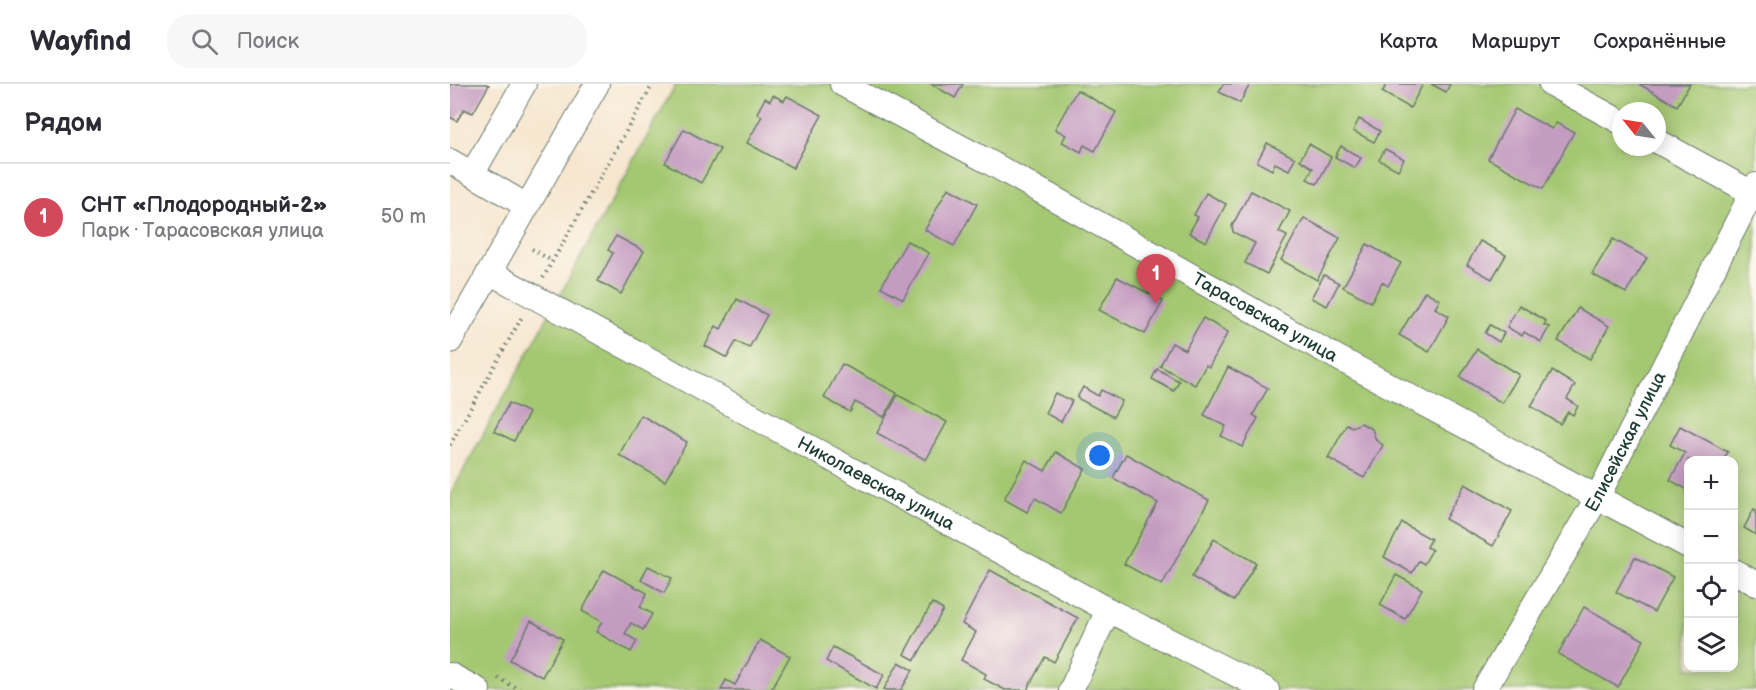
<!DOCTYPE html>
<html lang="ru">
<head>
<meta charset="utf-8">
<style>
	:root { --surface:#fff; --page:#f7f7f7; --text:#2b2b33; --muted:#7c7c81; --line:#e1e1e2; --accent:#d1495b }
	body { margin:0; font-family:"Balsamiq Sans",sans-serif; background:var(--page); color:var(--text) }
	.controls { position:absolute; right:18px; bottom:18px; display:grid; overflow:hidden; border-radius:12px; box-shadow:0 3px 15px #0003 }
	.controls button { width:54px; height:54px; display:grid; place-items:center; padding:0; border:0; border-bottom:2px solid var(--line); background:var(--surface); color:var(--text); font:30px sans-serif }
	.compass { position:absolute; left:1162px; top:18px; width:54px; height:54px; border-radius:50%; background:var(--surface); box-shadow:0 3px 15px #0003; rotate:300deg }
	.you { position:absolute; left:650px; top:372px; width:21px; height:21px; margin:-15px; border:4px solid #fff; border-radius:50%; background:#1a73e8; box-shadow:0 0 0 9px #1a73e833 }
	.badge { display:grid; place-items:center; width:39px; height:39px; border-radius:50%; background:var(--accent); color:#fff; font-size:20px; font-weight:700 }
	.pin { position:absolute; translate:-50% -50px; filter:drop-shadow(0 2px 3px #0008) }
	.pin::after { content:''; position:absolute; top:32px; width:21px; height:18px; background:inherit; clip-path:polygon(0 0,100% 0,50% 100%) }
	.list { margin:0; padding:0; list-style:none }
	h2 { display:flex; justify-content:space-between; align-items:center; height:78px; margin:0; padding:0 24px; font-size:26px }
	h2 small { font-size:20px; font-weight:400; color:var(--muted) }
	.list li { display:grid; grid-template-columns:39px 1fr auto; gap:18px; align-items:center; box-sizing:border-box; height:108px; padding:0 24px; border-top:2px solid var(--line) }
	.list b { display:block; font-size:22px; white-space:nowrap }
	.list p { margin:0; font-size:20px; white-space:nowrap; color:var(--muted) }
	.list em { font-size:20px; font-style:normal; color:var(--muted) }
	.icon { flex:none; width:33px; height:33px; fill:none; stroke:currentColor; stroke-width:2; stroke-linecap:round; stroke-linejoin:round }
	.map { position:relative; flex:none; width:1306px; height:606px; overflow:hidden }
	header { display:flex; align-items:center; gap:36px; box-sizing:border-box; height:84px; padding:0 30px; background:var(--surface); border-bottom:2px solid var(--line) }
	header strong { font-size:28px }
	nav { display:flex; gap:33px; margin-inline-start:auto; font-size:21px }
	.search { width:420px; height:54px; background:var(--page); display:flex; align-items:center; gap:15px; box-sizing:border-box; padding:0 21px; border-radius:24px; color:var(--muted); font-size:22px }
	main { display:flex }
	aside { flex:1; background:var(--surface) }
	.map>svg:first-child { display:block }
	.green { fill:#a4c871; stroke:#628252; stroke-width:1.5; fill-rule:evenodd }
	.building { fill:#c49bc1 }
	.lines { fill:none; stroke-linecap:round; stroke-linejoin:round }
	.minor-casing { stroke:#6a786a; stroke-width:26 }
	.path { stroke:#6a786a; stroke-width:4; stroke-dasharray:1.5 4.5; stroke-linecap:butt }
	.minor { stroke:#fff; stroke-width:24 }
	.labels { text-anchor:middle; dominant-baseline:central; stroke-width:6; stroke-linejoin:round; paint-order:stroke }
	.street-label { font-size:18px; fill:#1f3d34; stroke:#fbf7ec }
</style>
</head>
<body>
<header>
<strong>Wayfind</strong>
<div class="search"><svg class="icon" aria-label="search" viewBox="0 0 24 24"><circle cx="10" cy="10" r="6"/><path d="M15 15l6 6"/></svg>Поиск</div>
<nav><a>Карта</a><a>Маршрут</a><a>Сохранённые</a></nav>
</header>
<main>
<aside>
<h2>Рядом<small></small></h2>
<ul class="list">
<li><span class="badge">1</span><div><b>СНТ «Плодородный-2»</b><p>Парк · Тарасовская улица</p></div><em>50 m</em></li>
</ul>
</aside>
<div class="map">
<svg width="1306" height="606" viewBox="0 0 1306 606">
	<rect width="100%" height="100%" fill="#fbf7ec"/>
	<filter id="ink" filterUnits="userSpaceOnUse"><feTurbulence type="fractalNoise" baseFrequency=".0167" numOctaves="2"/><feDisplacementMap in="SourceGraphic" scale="12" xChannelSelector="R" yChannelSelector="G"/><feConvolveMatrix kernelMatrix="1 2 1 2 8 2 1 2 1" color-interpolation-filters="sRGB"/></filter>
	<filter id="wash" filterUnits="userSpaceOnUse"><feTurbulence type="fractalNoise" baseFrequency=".008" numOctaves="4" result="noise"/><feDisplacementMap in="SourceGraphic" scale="24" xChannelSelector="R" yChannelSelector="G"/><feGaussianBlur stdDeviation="1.35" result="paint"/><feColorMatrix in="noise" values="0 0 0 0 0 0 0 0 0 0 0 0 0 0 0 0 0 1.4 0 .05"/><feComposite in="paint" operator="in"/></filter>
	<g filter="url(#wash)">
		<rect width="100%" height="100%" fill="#f6e6cf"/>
		<path class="green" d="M226,0h1080v606h-1306v-195zM1171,27h36v36h-36zM1238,376h46v208h-46z"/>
		<g id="blocks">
			<g class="building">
				<path d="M0,0h36l3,1 -16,28 -9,-4 -7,12 -7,-4z"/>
				<path d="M481,0h32l-8,14z"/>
				<path d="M773,0h27l-10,19 -21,-11z"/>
				<path d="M937,0h36l-13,24 -28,-16z"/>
				<path d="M981,0h19l-4,8z"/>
				<path d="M1189,0h51l-13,22z"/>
				<path d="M627,6l39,22 -21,39 -11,-6 -3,7 -19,-10 4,-7 -11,-6z"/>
				<path d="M323,11l11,6 3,-5 35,19 -29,53 -46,-25 15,-27 -5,-3 8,-15 5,3z"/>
				<path d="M1065,25l37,20 4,-6 18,9 -31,57 -55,-30z"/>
				<path d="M909,35l21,12 -6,11 -21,-11z"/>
				<path d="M234,45l36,20 -19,34 -36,-20z"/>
				<path d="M817,59l28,15 -6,12 -14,-7 -3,7 -15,-8z"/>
				<path d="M859,60l22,13 -14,27 -10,-5 6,-11 -13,-8z"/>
				<path d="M891,62l20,12 -6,10 -20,-11z"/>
				<path d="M935,65l19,10 -6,11 -19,-10z"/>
				<path d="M498,104l29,16 -23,42 -29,-16z"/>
				<path d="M801,107l39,20 -11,21 8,4 -20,38 -22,-11 10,-20 -22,-11 -1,-6z"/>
				<path d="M756,109l20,11 -20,38 -17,-9 9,-16 -4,-2z"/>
				<path d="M854,134l36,20 -23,42 -36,-20z"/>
				<path d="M166,152l28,15 -23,43 -23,-13 15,-28 -5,-3z"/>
				<path d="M1163,155l34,19 -21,35 -34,-19z"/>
				<path d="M457,157l22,12 -26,46 -22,-12z"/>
				<path d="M1030,157l26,14 -14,24 -25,-14z"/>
				<path d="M917,160l34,19 -13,23 -6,-4 -11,20 -28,-15z"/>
				<path d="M874,191l15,8 -12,23 -16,-8z"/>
				<path d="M667,193l46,24 -18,33 -46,-24z"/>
				<path d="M975,207l15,9 -5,8 14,8 -20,36 -30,-17z"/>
				<path d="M287,215l30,16 -18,33 -13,-7 -9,17 -22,-12 11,-20 5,3z"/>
				<path d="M1069,221l27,16 -2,4 5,2 -8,15 -17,-10 -2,4 -15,-9z"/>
				<path d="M1128,224l31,18 -19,33 -32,-18z"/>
				<path d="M753,234l25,14 -19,35 -3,-2 -11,20 -35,-19 12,-23 13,7z"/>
				<path d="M1040,241l14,8 -5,9 -14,-9z"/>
				<path d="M1027,265l42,26 -17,28 -42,-26z"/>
				<path d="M392,280l55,29 -13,24 -29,-15 -5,10 -26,-14z"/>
				<path d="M778,283l40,21 -15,27 5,3 -16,29 -21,-11 5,-10 -22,-11z"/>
				<path d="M707,285l22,12 -5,10 -22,-12z"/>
				<path d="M1102,287l23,14 -8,14 11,7 -5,9 -5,-3 -8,12 -29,-18z"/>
				<path d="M633,303l15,9 3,-6 21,11 -9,16 -36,-19z"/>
				<path d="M605,309l17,8 -11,21 -16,-9z"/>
				<path d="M448,311l49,27 -21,38 -49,-27z"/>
				<path d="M59,319l20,10 -15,28 -20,-10z"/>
				<path d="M191,331l46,27 -22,39 -46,-26z"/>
				<path d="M911,339l11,6 4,11 7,5 -19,33 -36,-20 19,-34 5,3z"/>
				<path d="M1230,342l48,26 -5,8h-35v30l-18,-10 15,-27 -15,-8z"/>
				<path d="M606,368l29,17 -24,44 -26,-15 -8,14 -23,-13 22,-39 19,11z"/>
				<path d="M676,370l83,46 -47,85 -38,-21 34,-61 -45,-25z"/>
				<path d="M1015,400l47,27 -19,35 -48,-27z"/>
				<path d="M1304,425l2,1v25l-12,-7z"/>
				<path d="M952,439l29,16 -4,8 5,3 -8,14 -5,-3 -7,12 -28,-16z"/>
				<path d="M764,455l42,24 -22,38 -42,-24z"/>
				<path d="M1185,473l38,20 -19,35 -38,-20z"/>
				<path d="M198,482l24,12 -8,15 -23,-13z"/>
				<path d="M154,486l43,23 -7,14 12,7 -9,16 -12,-7 -6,11 12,7 -6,11 -35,-20 6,-10 -20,-11z"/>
				<path d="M540,486l88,48 -24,44 -9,-5 -18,33h-22l-21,-11 2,-5 -25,-14 15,-28 -14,-8z"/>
				<path d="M946,491l26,14 -17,30 -25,-14z"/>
				<path d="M482,519l11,7 -28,50 -11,-6z"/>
				<path d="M1134,523l60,33 -26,47 -60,-33z"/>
				<path d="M81,537l32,18 -21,38 -32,-17z"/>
				<path d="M310,556l30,16 -19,34h-50l5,-10 9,5z"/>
				<path d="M383,563l51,28 -8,14 -50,-28z"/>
				<path d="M449,578l14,8 -12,20h-14l-3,-1z"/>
			</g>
		</g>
	</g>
	<g filter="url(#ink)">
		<use href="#blocks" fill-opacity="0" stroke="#6a786a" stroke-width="1.5"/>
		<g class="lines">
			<g class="minor-casing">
				<g id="minor">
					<path id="s1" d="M392,0l147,78 338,190 361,194"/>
					<path d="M1101,0l70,38"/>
					<path d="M1207,57l99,54"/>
					<path d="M0,77l77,45"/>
					<path d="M22,90l52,-90"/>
					<path id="s2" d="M39,188l619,338 159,80"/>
					<path d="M0,257l147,-257"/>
					<path d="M1284,487l22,13"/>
					<path d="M0,591l28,15"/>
					<path d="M621,606l37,-80"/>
					<path id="s3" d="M1034,606l113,-192 159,-313"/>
				</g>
			</g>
			<g class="path">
				<path d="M82,165l20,12"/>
				<path d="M93,194l110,-194"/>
				<path d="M0,361l73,-130"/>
				<path d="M48,594l22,12"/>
			</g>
			<use href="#minor" class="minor"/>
		</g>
	</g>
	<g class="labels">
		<g class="street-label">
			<text stroke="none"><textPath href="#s1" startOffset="483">Тарасовская улица</textPath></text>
			<text stroke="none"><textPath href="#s3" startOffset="286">Елисейская улица</textPath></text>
			<text stroke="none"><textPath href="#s2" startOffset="441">Николаевская улица</textPath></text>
		</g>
	</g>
</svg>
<div class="controls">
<button>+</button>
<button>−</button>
<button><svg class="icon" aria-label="locate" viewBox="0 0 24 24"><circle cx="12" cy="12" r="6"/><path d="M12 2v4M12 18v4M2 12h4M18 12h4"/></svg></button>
<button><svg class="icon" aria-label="layers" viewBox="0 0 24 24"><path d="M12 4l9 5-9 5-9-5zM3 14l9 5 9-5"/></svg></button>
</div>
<svg class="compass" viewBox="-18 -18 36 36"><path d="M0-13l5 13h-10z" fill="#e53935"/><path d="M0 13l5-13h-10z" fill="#7c7c81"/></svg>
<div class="you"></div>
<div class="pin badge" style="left:706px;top:220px">1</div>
</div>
</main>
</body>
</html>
